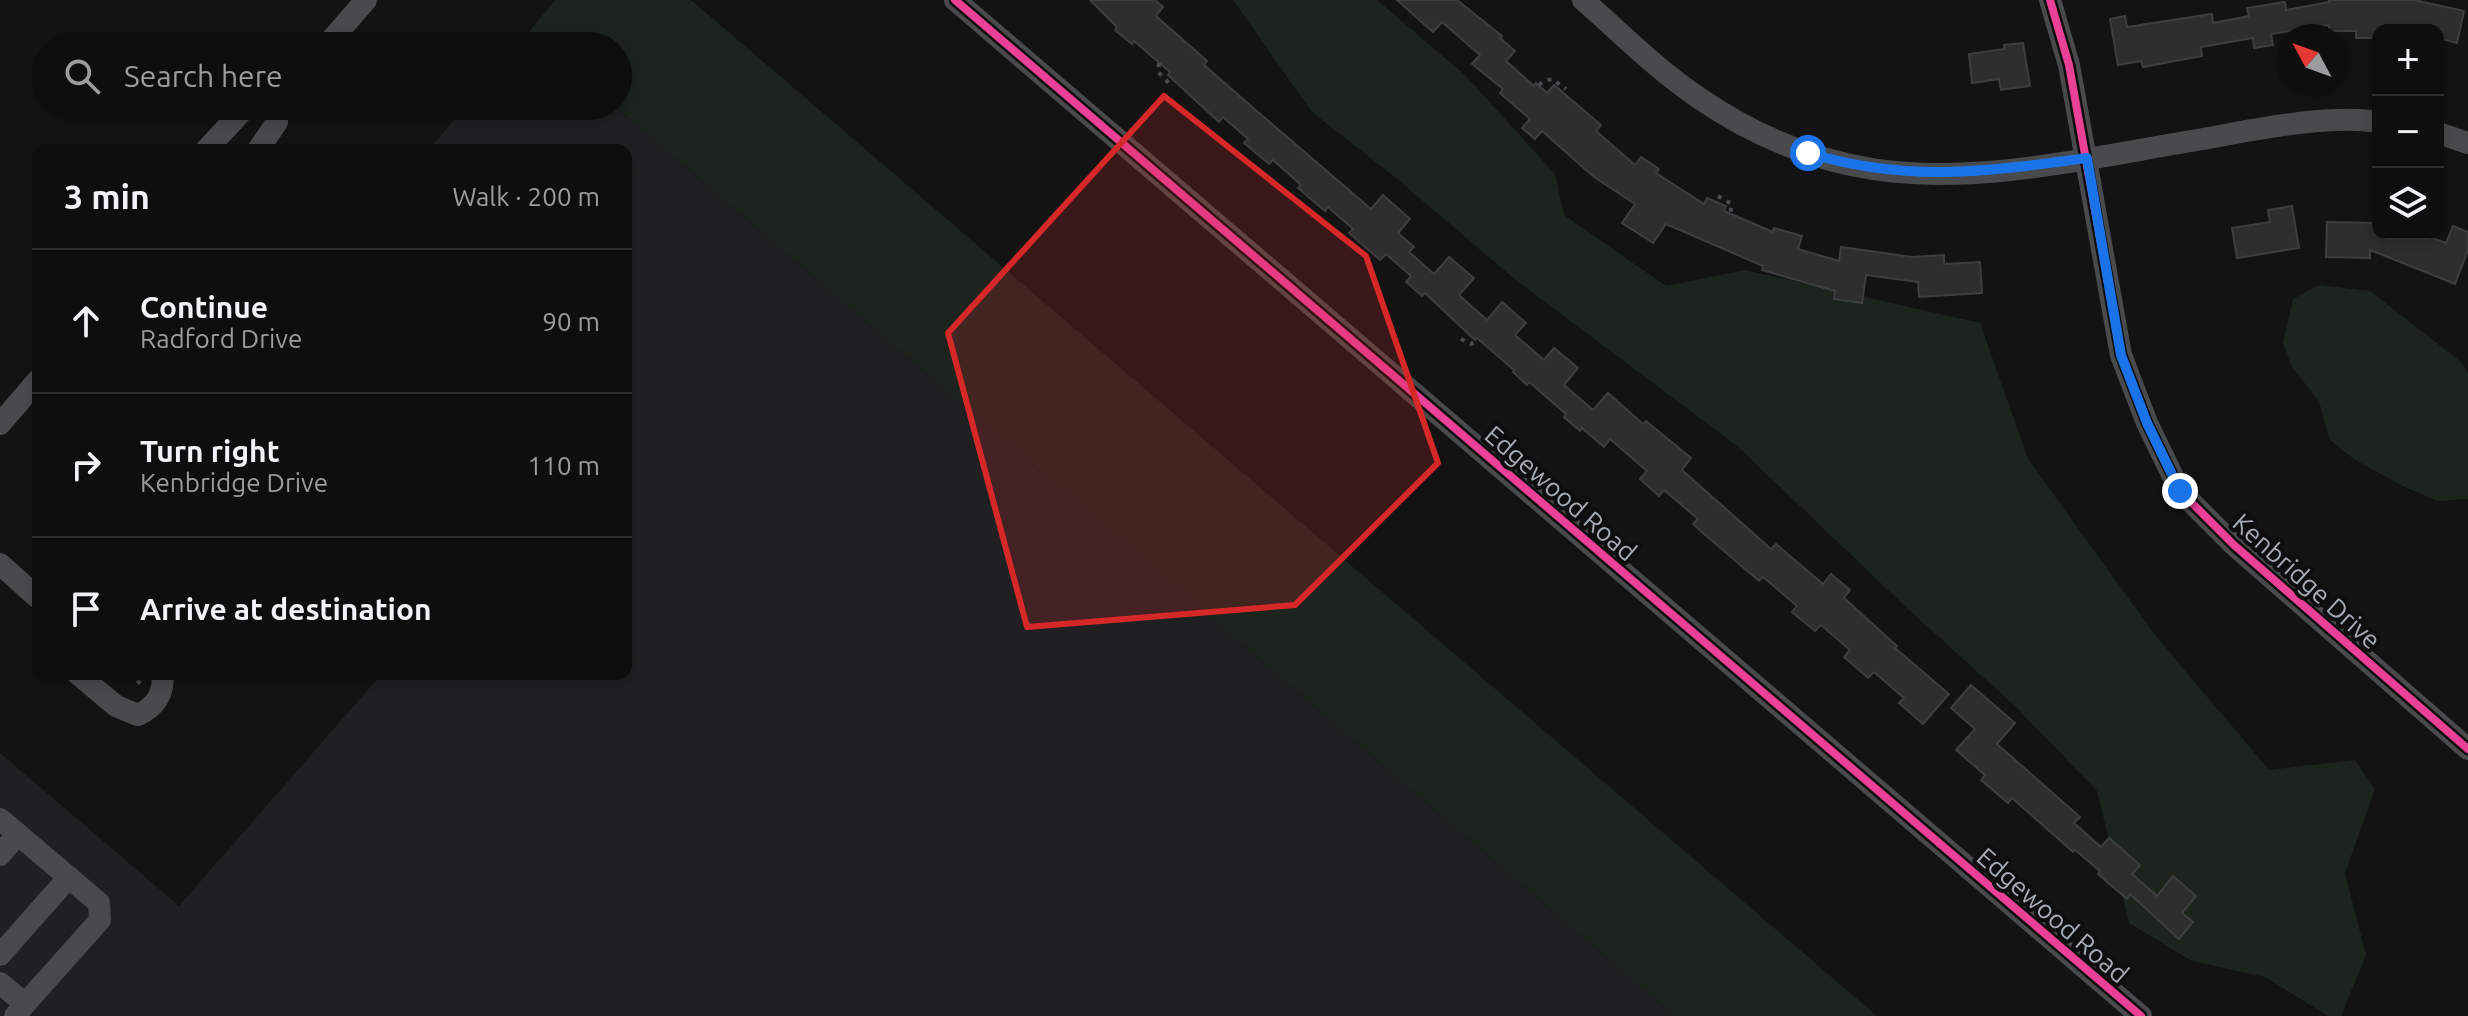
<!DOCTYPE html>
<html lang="en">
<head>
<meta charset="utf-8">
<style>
	:root { --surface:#0e0e0f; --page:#1c1c1d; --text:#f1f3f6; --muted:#9b9c9e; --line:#2e2e2f }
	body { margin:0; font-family:Ubuntu,sans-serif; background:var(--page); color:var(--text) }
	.controls { position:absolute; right:24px; top:24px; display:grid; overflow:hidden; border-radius:16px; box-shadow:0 4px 12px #0003 }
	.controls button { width:72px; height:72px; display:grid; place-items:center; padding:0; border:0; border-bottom:2px solid var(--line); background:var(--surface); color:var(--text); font:40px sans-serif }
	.compass { position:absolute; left:2276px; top:24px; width:72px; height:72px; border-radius:50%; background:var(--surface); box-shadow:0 4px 12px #0003; rotate:311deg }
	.stop { position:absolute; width:24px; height:24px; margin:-18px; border:6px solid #1a73e8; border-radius:50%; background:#fff }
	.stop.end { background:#1a73e8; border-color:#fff; box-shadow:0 2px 8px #0008 }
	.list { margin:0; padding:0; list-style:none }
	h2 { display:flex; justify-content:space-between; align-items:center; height:104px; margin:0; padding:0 32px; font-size:34px }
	h2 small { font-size:26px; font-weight:400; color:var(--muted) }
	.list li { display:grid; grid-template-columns:52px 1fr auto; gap:24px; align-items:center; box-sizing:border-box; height:144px; padding:0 32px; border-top:2px solid var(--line) }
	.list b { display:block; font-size:30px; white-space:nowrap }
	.list p { margin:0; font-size:26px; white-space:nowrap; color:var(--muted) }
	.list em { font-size:26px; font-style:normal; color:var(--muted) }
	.icon { flex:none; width:44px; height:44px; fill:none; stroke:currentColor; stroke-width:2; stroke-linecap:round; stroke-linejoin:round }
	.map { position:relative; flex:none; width:2468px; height:1016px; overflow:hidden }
	.search { position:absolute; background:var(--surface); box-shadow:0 4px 12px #0003; left:32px; top:32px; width:600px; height:88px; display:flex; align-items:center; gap:20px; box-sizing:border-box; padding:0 28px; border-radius:44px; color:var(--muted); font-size:30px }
	.panel { position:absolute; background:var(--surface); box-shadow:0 4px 12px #0003; left:32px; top:144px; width:600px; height:536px; border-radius:16px }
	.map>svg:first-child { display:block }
	.built { fill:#202022 }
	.green { fill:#1d241e }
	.building { fill:#2e2e2f; stroke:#3c3e40; stroke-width:2 }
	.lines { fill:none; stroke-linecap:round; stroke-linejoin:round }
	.path { stroke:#494b4e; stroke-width:4; stroke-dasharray:4 6; stroke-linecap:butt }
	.minor { stroke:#484a4c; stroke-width:22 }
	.cycleway-casing { stroke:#0e0e0f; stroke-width:13 }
	.cycleway { stroke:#ea4096; stroke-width:8 }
	.route { stroke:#1a73e8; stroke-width:10 }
	.marked { fill:#d62828; fill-opacity:0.2; stroke:#d62828; stroke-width:6; stroke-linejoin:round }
	.labels { text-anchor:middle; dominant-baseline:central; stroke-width:8; stroke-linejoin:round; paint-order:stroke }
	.street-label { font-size:26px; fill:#a5acb4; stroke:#0e0e0f }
</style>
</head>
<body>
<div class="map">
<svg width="2468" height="1016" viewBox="0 0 2468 1016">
	<rect width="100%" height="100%" fill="#131314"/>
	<path class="built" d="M466,106h149l1060,910h-1675v-263l179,153 200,-229 -3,-3h250v-524h-198z"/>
	<g class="green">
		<path d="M555,0h136l1186,1016h-202l-1060,-910h3v-60h-73l-16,-14z"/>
		<path d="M1233,0h144l88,75 90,99 9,41 102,71 79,-16 235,53 48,136 127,176 114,135 86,-10 20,29 -30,84 21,82 -25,61h-13l-63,-39 -73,-16 -63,-38 -32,-132 -82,-85 -107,-97 -171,-163 -220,-165 -121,-103 -84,-66z"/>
		<path d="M2319,285l51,6 91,71 7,11v126l-31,2 -34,-15 -48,-26 -26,-21 -10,-38 -27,-34 -9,-24 10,-44z"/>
	</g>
	<g class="building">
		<path d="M1090,0h65l8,7 -7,9 51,45 -3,4 62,54 105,90 12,-14 27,24 -12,14 16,14 -5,5 25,22 15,-17 25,21 -15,17 28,25 15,-18 24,21 -11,12 29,25 10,-12 24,20 -14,17 29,25 15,-17 35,31 3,-3 45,37 -9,12 89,79 5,-5 47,40 8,-10 19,16 -6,8 53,48 -2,2 54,46 -26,30 -24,-21 5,-5 -30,-26 -6,6 -24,-21 6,-7 -29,-25 -6,6 -23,-19 5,-6 -34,-29 -4,4 -56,-48 -10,-9 5,-5 -34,-29 -5,6 -19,-17 7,-8 -37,-32 -6,8 -22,-19 -2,3 -16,-14 2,-3 -37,-32 -2,3 -14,-13 1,-2 -37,-32 -2,2 -50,-47 -3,3 -16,-14 5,-6 -25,-22 -6,6 -31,-27 4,-4 -25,-22 -3,4 -27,-23 3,-3 -28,-25 -4,4 -25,-21 4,-4 -25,-22 -4,5 -51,-47 2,-3 -36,-31 -2,3 -17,-14 2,-3z"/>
		<path d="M1397,0h60l45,36 -2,2 15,13 -9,10 28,25 2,-3 11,10 7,-8 47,40 -5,6 39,34 6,-8 18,12 -3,4 48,31 3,-6 19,8 -2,5 49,21 1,-4 28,8 -4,13 41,12 2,-14 71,10 32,-2v9l36,-2 2,31 -63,4 -1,-15 -52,-7 -4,28 -28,-4 1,-8 -73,-21 1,-4 -97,-42 -13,19 -31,-20 13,-19 -41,-27 -52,-46 -7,8 -13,-11 8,-9 -30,-26 3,-4 -31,-25 8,-9 -38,-33 -9,10z"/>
		<path d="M2329,0h85l50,11 -7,32 -19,-5v-8h-60v8h-22v-7h-27v-6l-58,9 2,11 -19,3 -1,-10 -52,9 1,9 -59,11 -2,-6 -23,4 -8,-46 15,-3 2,11 85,-13 1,9 36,-7 -2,-8 38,-6 1,8 43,-8z"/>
		<path d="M2023,43l7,43 -29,4 -2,-11 -27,4 -3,-29 35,-5v-4z"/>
		<path d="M2292,206l7,42 -62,10 -5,-30 38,-6 -2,-12z"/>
		<path d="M2327,222l51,1v11h44l24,9 7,-17 15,6v18l-13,34 -85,-34v8l-44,-1z"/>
		<path d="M1971,685l44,38 -18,21 83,73 -6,6 27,24 8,-9 31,27 -8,9 25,22 16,-20 23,20 -14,17 11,9 -14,17 -49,-45 -3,5 -29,-25 2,-3 -25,-21 -2,2 -61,-54 -4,5 -27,-23 4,-5 -29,-25 19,-21 -24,-21z"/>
	</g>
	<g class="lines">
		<g class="path">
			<path d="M1159,63l-1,9 14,14"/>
			<path d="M1539,85l5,-4 8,-2 14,10"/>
			<path d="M1718,196l14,8 -2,10"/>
			<path d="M1461,339l10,5 8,-4"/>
			<path d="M130,674l13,12"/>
		</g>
		<g class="minor">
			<path d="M955,0l1186,1016"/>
			<path d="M1583,0c38,33 74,70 116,98 51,35 111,61 173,71 101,16 213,-10 313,-27 56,-9 139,-29 193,-20"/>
			<path d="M2050,0l19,65 52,290 26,68 33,68 54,54 234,204"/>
			<path d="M326,46l40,-46"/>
			<path d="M2438,133l30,10"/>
			<path d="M206,150l41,-44"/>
			<path d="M258,150l19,-28 -2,-16"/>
			<path d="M0,424l38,-44"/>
			<path d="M0,564l38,34"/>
			<path d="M78,674l38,32 22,9c17,-8 27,-22 24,-41"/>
			<path d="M0,819l99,84 1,17 -75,84"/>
			<path d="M0,855l18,-21"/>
			<path d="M0,955l69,-78"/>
			<path d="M0,983l25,21 -10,12"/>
		</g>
		<g class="cycleway-casing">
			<g id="cycleway">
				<path d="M955,0l1186,1016"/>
				<path d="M2050,0l19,65 52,290 26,68 33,68 54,54 234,204"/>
			</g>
		</g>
		<use href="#cycleway" class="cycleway"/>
	</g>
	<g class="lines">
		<path class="route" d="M1808,153c100,30 177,19 279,5l34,197 26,68 33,68"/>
	</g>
	<path class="marked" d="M1164,96l202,160 72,207 -143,142 -268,22 -79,-294z"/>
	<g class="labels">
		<g class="street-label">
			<text transform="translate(1561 493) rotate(41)">Edgewood Road</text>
			<text transform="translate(2307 581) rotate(42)">Kenbridge Drive</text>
			<text transform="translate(2053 915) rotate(41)">Edgewood Road</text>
		</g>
	</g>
</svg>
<div class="controls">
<button>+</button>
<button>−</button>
<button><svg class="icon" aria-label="layers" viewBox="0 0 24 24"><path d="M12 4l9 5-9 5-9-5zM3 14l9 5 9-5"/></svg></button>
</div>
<svg class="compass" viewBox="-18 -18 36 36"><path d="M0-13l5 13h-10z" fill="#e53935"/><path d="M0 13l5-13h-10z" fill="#9b9c9e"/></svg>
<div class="stop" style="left:1808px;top:153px"></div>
<div class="stop end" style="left:2180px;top:491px"></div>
<div class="search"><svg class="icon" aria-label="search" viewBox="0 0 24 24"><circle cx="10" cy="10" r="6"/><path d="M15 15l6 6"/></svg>Search here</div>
<section class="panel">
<h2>3 min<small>Walk · 200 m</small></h2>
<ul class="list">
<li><svg class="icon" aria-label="ahead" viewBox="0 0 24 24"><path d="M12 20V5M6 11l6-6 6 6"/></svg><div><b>Continue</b><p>Radford Drive</p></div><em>90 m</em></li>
<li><svg class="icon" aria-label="right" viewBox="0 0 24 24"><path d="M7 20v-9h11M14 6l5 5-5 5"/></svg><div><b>Turn right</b><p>Kenbridge Drive</p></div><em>110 m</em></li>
<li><svg class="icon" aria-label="arrive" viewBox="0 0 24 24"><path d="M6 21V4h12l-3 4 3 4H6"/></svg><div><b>Arrive at destination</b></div></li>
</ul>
</section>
</div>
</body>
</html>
